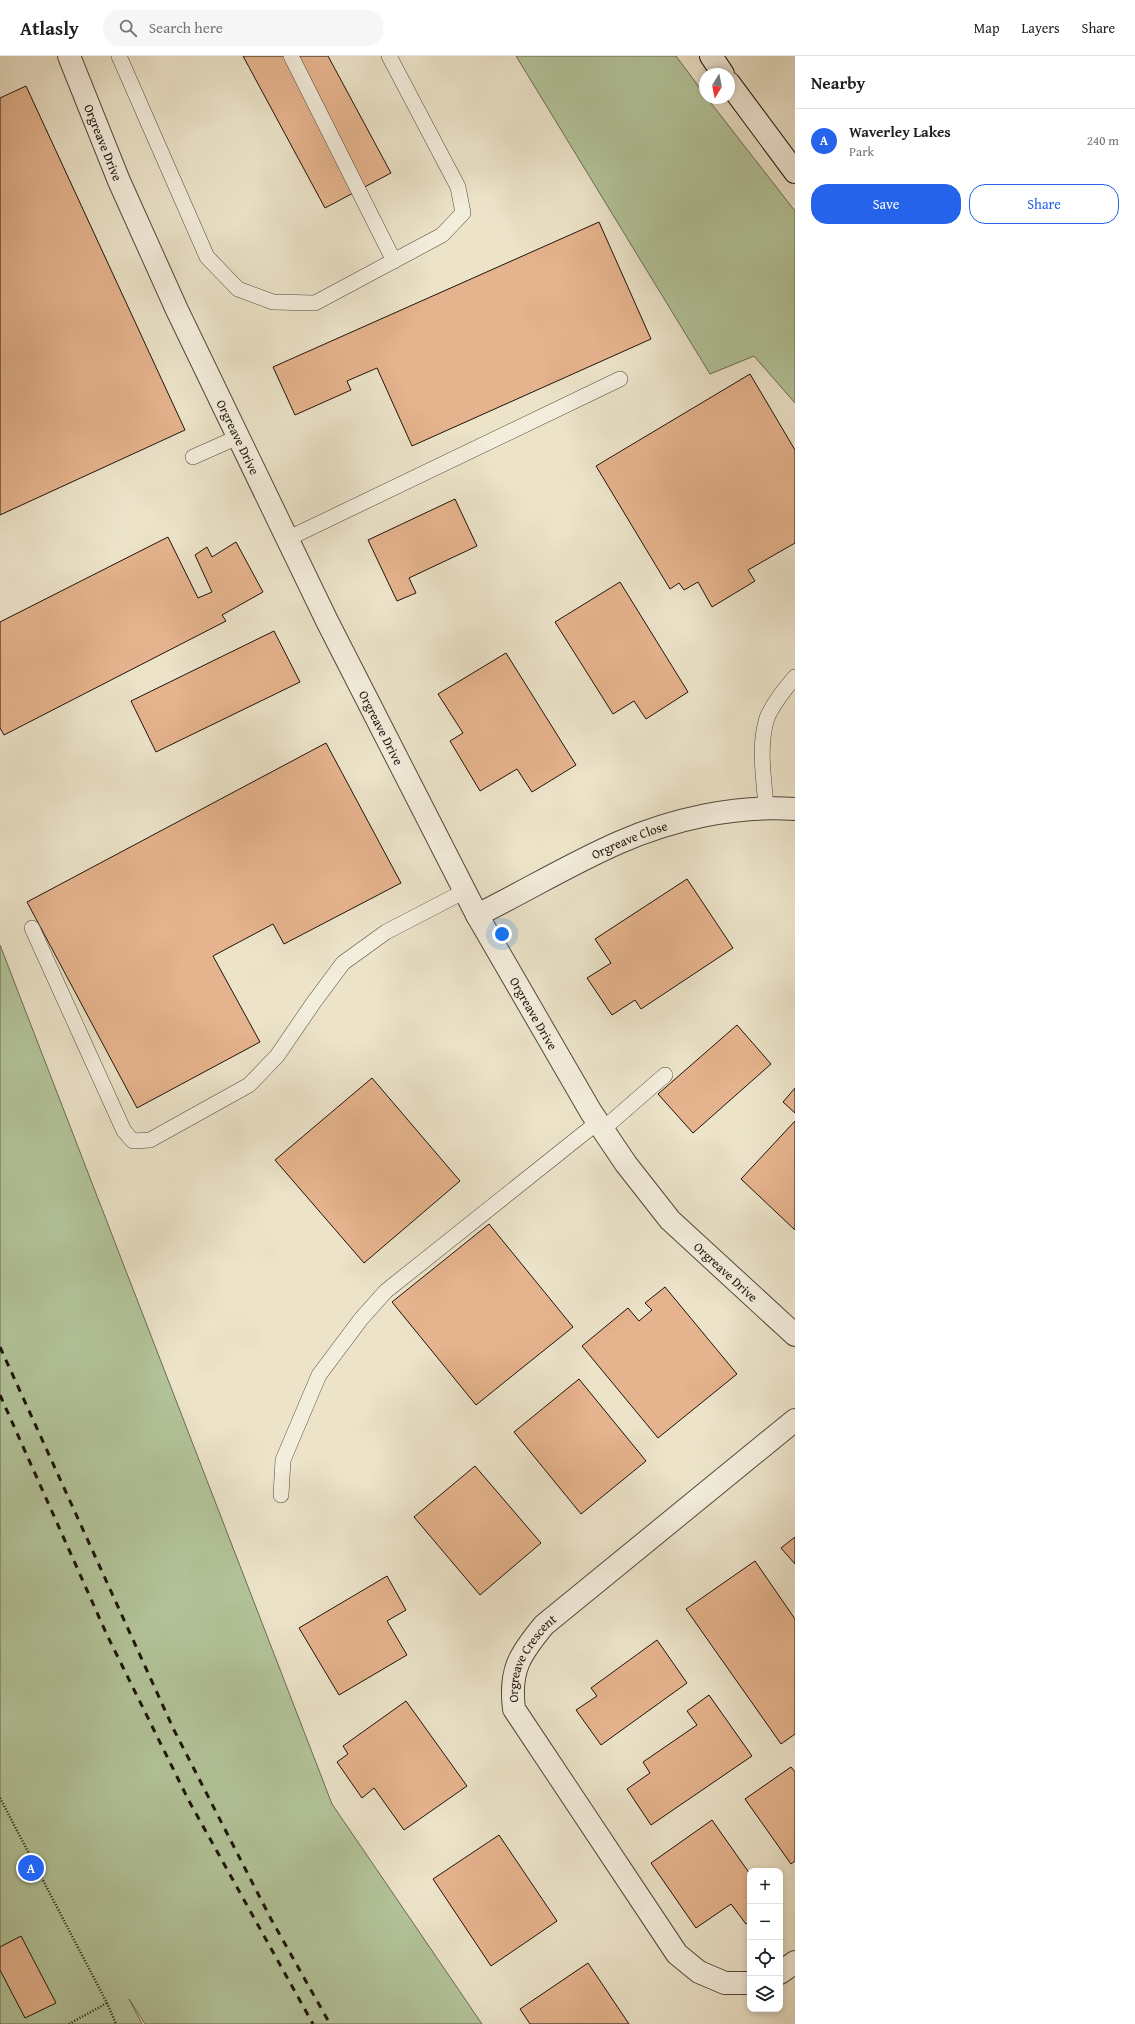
<!DOCTYPE html>
<html lang="en">
<head>
<meta charset="utf-8">
<style>
	:root { --surface:#fff; --page:#f6f6f6; --text:#202124; --muted:#757577; --line:#e0e0e0; --accent:#2563eb }
	body { margin:0; font-family:"Gentium Book Plus",serif; background:var(--page); color:var(--text) }
	.controls { position:absolute; right:12px; bottom:12px; display:grid; overflow:hidden; border-radius:8px; box-shadow:0 2px 6px #0003 }
	.controls button { width:36px; height:36px; display:grid; place-items:center; padding:0; border:0; border-bottom:1px solid var(--line); background:var(--surface); color:var(--text); font:20px sans-serif }
	.compass { position:absolute; left:699px; top:12px; width:36px; height:36px; border-radius:50%; background:var(--surface); box-shadow:0 2px 6px #0003; rotate:190deg }
	.you { position:absolute; left:502px; top:878px; width:14px; height:14px; margin:-10px; border:3px solid #fff; border-radius:50%; background:#1a73e8; box-shadow:0 0 0 6px #1a73e833 }
	.badge { display:grid; place-items:center; width:26px; height:26px; border-radius:50%; background:var(--accent); color:#fff; font-size:13px; font-weight:700 }
	.pin { position:absolute; translate:-50% -50%; border:2px solid #fff; box-shadow:0 1px 4px #0006 }
	.list { margin:0; padding:0; list-style:none }
	h2 { display:flex; justify-content:space-between; align-items:center; height:52px; margin:0; padding:0 16px; font-size:17px }
	h2 small { font-size:13px; font-weight:400; color:var(--muted) }
	.list li { display:grid; grid-template-columns:26px 1fr auto; gap:12px; align-items:center; box-sizing:border-box; height:64px; padding:0 16px; border-top:1px solid var(--line) }
	.list b { display:block; font-size:15px; white-space:nowrap }
	.list p { margin:0; font-size:13px; white-space:nowrap; color:var(--muted) }
	.list em { font-size:13px; font-style:normal; color:var(--muted) }
	.actions { display:flex; gap:8px; padding:12px 16px }
	.actions a { flex:1; padding:9px 0; border:1px solid var(--accent); border-radius:16px; text-align:center; font-size:14px; color:var(--accent) }
	.actions .main { background:var(--accent); color:#fff }
	.icon { flex:none; width:22px; height:22px; fill:none; stroke:currentColor; stroke-width:2; stroke-linecap:round; stroke-linejoin:round }
	.map { position:relative; flex:none; width:795px; height:1968px; overflow:hidden }
	header { display:flex; align-items:center; gap:24px; box-sizing:border-box; height:56px; padding:0 20px; background:var(--surface); border-bottom:1px solid var(--line) }
	header strong { font-size:19px }
	nav { display:flex; gap:22px; margin-inline-start:auto; font-size:14px }
	.search { width:280px; height:36px; background:var(--page); display:flex; align-items:center; gap:10px; box-sizing:border-box; padding:0 14px; border-radius:16px; color:var(--muted); font-size:15px }
	main { display:flex }
	aside { flex:1; background:var(--surface) }
	.map>svg:first-child { display:block }
	.green { fill:#b3c49a; stroke:#686c52 }
	.building { fill:#e5b38d; stroke:#1e140b }
	.lines { fill:none; stroke-linecap:round; stroke-linejoin:round }
	.lane-casing { stroke:#52483a; stroke-width:16 }
	.street-casing { stroke:#52483a; stroke-width:24 }
	.secondary-casing { stroke:#1e140b; stroke-width:24 }
	.path { stroke:#1e140b; stroke-width:2.5; stroke-dasharray:1 2; stroke-linecap:butt }
	.lane { stroke:#f3eddc; stroke-width:15 }
	.street { stroke:#f3eddc; stroke-width:22 }
	.secondary { stroke:#f3eddc; stroke-width:22 }
	.rail { stroke:#1e140b; stroke-width:3; stroke-dasharray:7 7; stroke-linecap:butt }
	.labels { text-anchor:middle; dominant-baseline:central; stroke-width:3.5; stroke-linejoin:round; paint-order:stroke }
	.street-label { font-size:13px; fill:#1e140b; stroke:#f3eddc }
</style>
</head>
<body>
<header>
<strong>Atlasly</strong>
<div class="search"><svg class="icon" aria-label="search" viewBox="0 0 24 24"><circle cx="10" cy="10" r="6"/><path d="M15 15l6 6"/></svg>Search here</div>
<nav><a>Map</a><a>Layers</a><a>Share</a></nav>
</header>
<main>
<div class="map">
<svg width="795" height="1968" viewBox="0 0 795 1968">
	<rect width="100%" height="100%" fill="#ece3c9"/>
	<filter id="stains"><feTurbulence type="fractalNoise" baseFrequency=".005" numOctaves="4"/><feColorMatrix values="0 0 0 0 .2 0 0 0 0 .09 0 0 0 0 .02 0 0 0 .5 -.17"/></filter>
	<radialGradient id="worn" r=".72"><stop offset=".6" stop-color="#630" stop-opacity="0"/><stop offset="1" stop-color="#630" stop-opacity=".3"/></radialGradient>
	<g class="green">
		<path d="M516,0h160l29,39v3h2l88,113v192l-41,-47 -44,18z"/>
		<path d="M0,889l332,859 150,220h-337l-16,-25 13,25h-142z"/>
	</g>
	<g class="building">
		<path d="M243,0h85l63,117 -66,35z"/>
		<path d="M26,30l159,344 -185,85v-417z"/>
		<path d="M599,166l52,117 -239,107 -35,-78 -30,13 4,9 -56,25 -22,-48z"/>
		<path d="M750,318l45,76v93l-47,27 7,11 -43,26 -14,-25 -14,8 -5,-7 -9,6 -74,-123z"/>
		<path d="M455,443l22,47 -68,32 7,15 -19,8 -29,-61z"/>
		<path d="M168,481l30,61 14,-6 -17,-37 12,-8 5,10 24,-15 27,50 -41,23 4,6 -222,114 -4,-7v-106z"/>
		<path d="M620,526l68,110 -42,27 -12,-18 -21,13 -58,-92z"/>
		<path d="M274,575l26,51 -144,70 -25,-51z"/>
		<path d="M506,597l70,112 -44,27 -15,-23 -37,22 -30,-50 13,-8 -25,-39z"/>
		<path d="M326,687l75,140 -117,61 -11,-20 -60,32 47,86 -123,66 -110,-206z"/>
		<path d="M687,823l46,69 -92,61 -6,-9 -23,15 -25,-37 24,-15 -16,-24z"/>
		<path d="M737,969l34,39 -78,69 -35,-39z"/>
		<path d="M372,1022l88,103 -96,82 -89,-103z"/>
		<path d="M795,1032v25l-12,-11z"/>
		<path d="M795,1065v109l-54,-51z"/>
		<path d="M489,1168l84,103 -97,78 -84,-103z"/>
		<path d="M665,1231l72,87 -79,64 -76,-92 46,-38 11,13 13,-11 -7,-7z"/>
		<path d="M579,1323l67,82 -65,53 -67,-82z"/>
		<path d="M475,1410l66,77 -61,52 -66,-78z"/>
		<path d="M795,1481v27l-14,-16z"/>
		<path d="M755,1505l40,58v115l-14,10 -95,-135z"/>
		<path d="M387,1520l19,34 -19,11 20,34 -68,40 -40,-67z"/>
		<path d="M657,1584l30,43 -86,62 -25,-35 21,-14 -6,-8z"/>
		<path d="M709,1639l43,61 -101,69 -24,-36 23,-16 -7,-11 54,-37 -10,-14z"/>
		<path d="M406,1645l61,85 -63,44 -30,-42 -12,10 -25,-36 11,-8 -5,-8z"/>
		<path d="M791,1711l4,5v89l-4,3 -46,-65z"/>
		<path d="M712,1764l38,54v47l-4,3 -15,-20 -35,24 -45,-65z"/>
		<path d="M499,1779l58,86 -66,45 -58,-87z"/>
		<path d="M21,1880l35,67 -31,15 -25,-48v-23z"/>
		<path d="M588,1907l41,61h-99l-10,-15z"/>
	</g>
	<g class="lines">
		<g class="lane-casing">
			<g id="lane">
				<path d="M119,0l88,201 31,32 35,13 42,1 127,-68 21,-22 -5,-26 -69,-131"/>
				<path d="M291,0l103,205"/>
				<path d="M193,401l45,-20"/>
				<path d="M287,483l333,-160"/>
				<path d="M766,751c-2,-29 -8,-61 1,-89 6,-15 18,-29 28,-41"/>
				<path d="M32,872l92,203 9,10 17,-1 99,-55 28,-29 37,-54 29,-39 43,-31 79,-41"/>
				<path d="M602,1074l63,-55"/>
				<path d="M281,1439l2,-35 36,-85 42,-56 25,-28 212,-169"/>
			</g>
		</g>
		<g class="street-casing">
			<g id="street">
				<path id="s1" d="M69,0l50,125 58,129 150,311 150,294 114,197 35,52 44,56 125,115"/>
				<path id="s2" d="M477,859c47,-23 93,-51 141,-72 54,-24 117,-38 177,-34"/>
				<path d="M780,1917l15,-11"/>
				<path id="s3" d="M750,1927h-25l-26,-11 -22,-18 -163,-245c-5,-39 6,-55 30,-84l251,-205"/>
			</g>
		</g>
		<g class="secondary-casing">
			<g id="secondary">
				<path d="M711,0l12,18"/>
				<path d="M729,27l66,89"/>
			</g>
		</g>
		<g class="path">
			<path d="M0,1742l107,205 9,21"/>
			<path d="M69,1968l38,-21"/>
		</g>
		<use href="#lane" class="lane"/>
		<use href="#street" class="street"/>
		<use href="#secondary" class="secondary"/>
		<g class="rail">
			<path d="M0,1291l174,383 97,189 59,105"/>
			<path d="M0,1339l107,240 82,166 124,223"/>
		</g>
	</g>
	<g class="labels">
		<g class="street-label">
			<text stroke="none"><textPath href="#s1" startOffset="93">Orgreave Drive</textPath></text>
			<text stroke="none"><textPath href="#s1" startOffset="417">Orgreave Drive</textPath></text>
			<text stroke="none"><textPath href="#s1" startOffset="741">Orgreave Drive</textPath></text>
			<text stroke="none"><textPath href="#s2" startOffset="170">Orgreave Close</textPath></text>
			<text stroke="none"><textPath href="#s1" startOffset="1065">Orgreave Drive</textPath></text>
			<text stroke="none"><textPath href="#s1" startOffset="1389">Orgreave Drive</textPath></text>
			<text stroke="none"><textPath href="#s3" startOffset="432">Orgreave Crescent</textPath></text>
		</g>
	</g>
	<rect width="100%" height="100%" filter="url(#stains)"/>
	<rect width="100%" height="100%" fill="url(#worn)"/>
</svg>
<div class="controls">
<button>+</button>
<button>−</button>
<button><svg class="icon" aria-label="locate" viewBox="0 0 24 24"><circle cx="12" cy="12" r="6"/><path d="M12 2v4M12 18v4M2 12h4M18 12h4"/></svg></button>
<button><svg class="icon" aria-label="layers" viewBox="0 0 24 24"><path d="M12 4l9 5-9 5-9-5zM3 14l9 5 9-5"/></svg></button>
</div>
<svg class="compass" viewBox="-18 -18 36 36"><path d="M0-13l5 13h-10z" fill="#e53935"/><path d="M0 13l5-13h-10z" fill="#757577"/></svg>
<div class="you"></div>
<div class="pin badge" style="left:31px;top:1812px">A</div>
</div>
<aside>
<h2>Nearby<small></small></h2>
<ul class="list">
<li><span class="badge">A</span><div><b>Waverley Lakes</b><p>Park</p></div><em>240 m</em></li>
</ul>
<div class="actions"><a class="main">Save</a><a>Share</a></div>
</aside>
</main>
</body>
</html>
